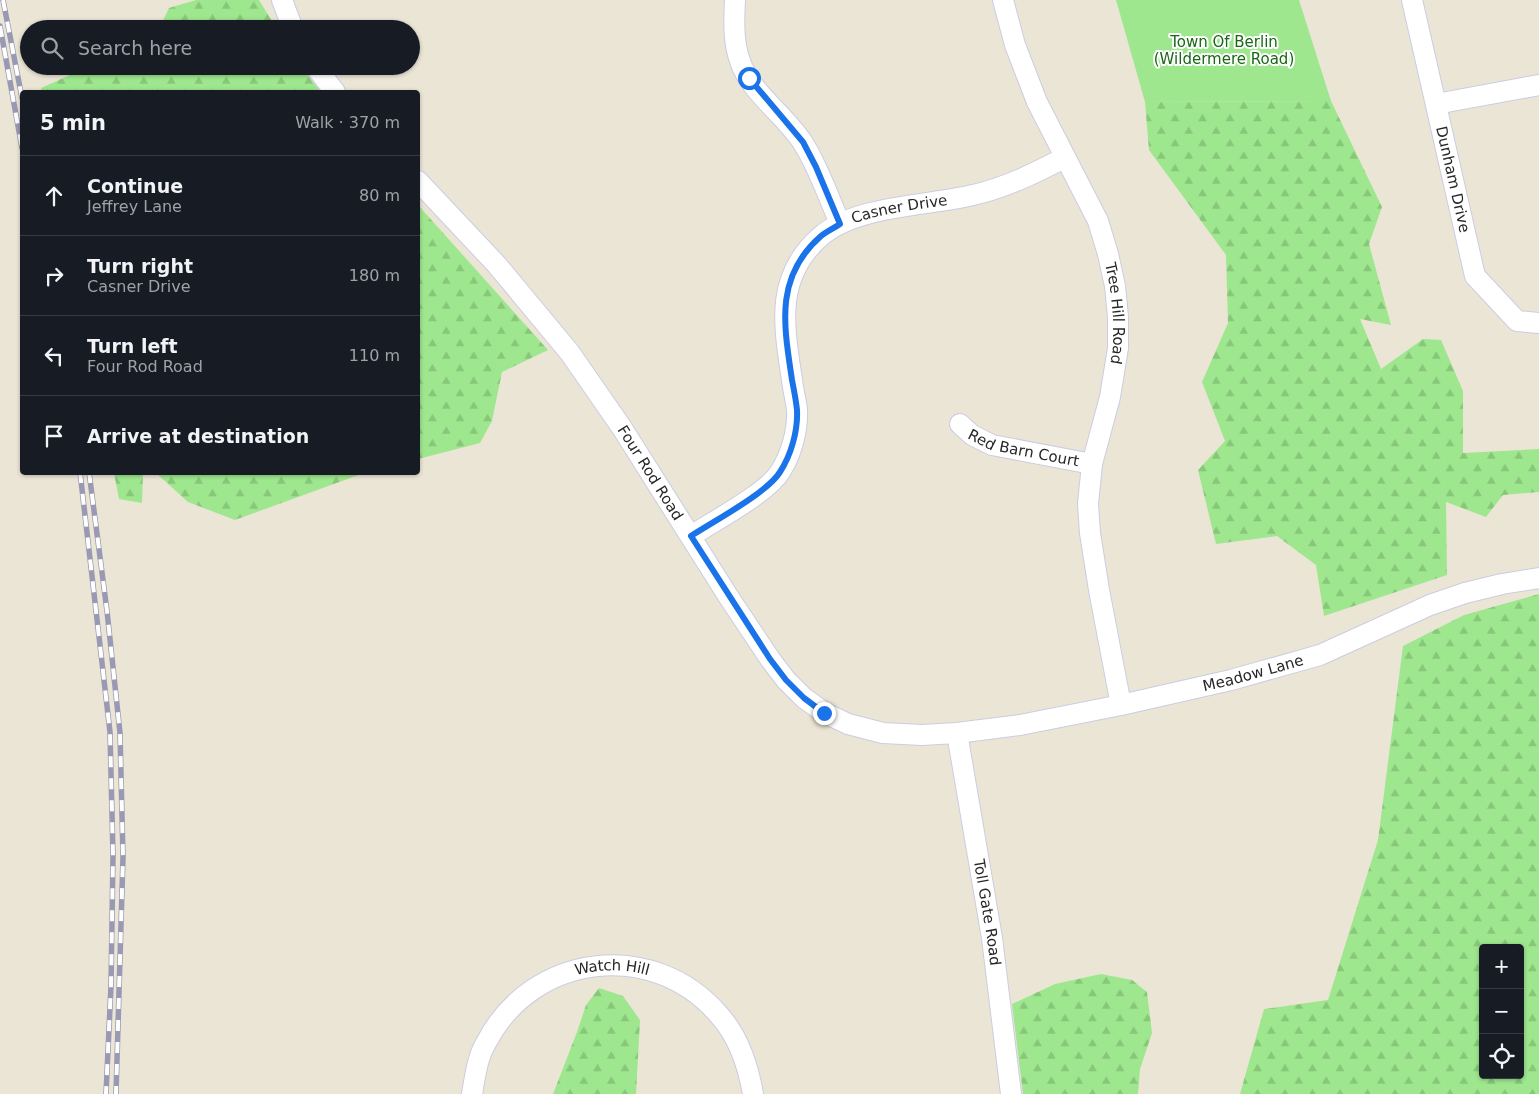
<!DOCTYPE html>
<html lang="en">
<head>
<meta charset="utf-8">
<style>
	:root { --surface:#171b24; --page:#242831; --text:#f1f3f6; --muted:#9ea1a6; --line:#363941 }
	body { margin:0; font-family:"DejaVu Sans",sans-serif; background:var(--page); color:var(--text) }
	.controls { position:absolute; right:15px; bottom:15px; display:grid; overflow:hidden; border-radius:5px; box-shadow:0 1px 4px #0004 }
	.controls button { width:45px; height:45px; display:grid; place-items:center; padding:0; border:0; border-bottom:1px solid var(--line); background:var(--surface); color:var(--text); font:25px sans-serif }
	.stop { position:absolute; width:15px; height:15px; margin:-11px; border:4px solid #1a73e8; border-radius:50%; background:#fff }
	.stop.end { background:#1a73e8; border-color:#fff; box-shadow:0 1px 5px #0008 }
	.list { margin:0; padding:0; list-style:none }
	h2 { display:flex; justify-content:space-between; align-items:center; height:65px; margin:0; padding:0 20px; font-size:21px }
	h2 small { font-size:16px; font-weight:400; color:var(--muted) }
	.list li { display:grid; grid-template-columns:32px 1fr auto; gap:15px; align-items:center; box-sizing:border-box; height:80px; padding:0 20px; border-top:1px solid var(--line) }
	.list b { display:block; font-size:19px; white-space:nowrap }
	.list p { margin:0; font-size:16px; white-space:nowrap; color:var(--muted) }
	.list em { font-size:16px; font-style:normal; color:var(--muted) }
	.icon { flex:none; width:28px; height:28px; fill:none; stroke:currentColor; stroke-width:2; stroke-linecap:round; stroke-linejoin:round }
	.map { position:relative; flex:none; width:1539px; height:1094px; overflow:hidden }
	.search { position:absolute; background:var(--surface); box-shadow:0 1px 4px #0004; left:20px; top:20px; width:400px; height:55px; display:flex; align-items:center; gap:12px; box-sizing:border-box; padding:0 18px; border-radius:28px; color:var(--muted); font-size:19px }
	.panel { position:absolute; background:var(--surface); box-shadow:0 1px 4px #0004; left:20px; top:90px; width:400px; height:385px; border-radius:5px }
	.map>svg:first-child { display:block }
	.grass { fill:#9ee78e }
	.forest { fill:url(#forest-firs); fill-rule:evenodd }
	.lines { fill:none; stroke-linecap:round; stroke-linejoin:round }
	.minor-casing { stroke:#cccce2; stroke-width:22 }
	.minor { stroke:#fff; stroke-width:20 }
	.rail-casing { stroke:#9a99b3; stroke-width:5.5 }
	.rail { stroke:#fff; stroke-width:4; stroke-dasharray:11; stroke-linecap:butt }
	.route { stroke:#1a73e8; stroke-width:6 }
	.labels { text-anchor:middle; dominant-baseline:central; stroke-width:4; stroke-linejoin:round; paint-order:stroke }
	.park-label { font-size:15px; fill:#186714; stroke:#fff }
	.street-label { font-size:15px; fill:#272727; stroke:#fff }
</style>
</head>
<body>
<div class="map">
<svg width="1539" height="1094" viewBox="0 0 1539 1094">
	<defs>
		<pattern id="forest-firs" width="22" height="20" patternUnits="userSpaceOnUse" patternTransform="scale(1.25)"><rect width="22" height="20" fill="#9ee78e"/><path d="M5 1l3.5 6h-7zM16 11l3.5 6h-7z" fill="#88c67a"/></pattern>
	</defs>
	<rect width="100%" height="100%" fill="#ebe5d6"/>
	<path class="grass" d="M1116,0h183l32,101 -186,1z"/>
	<g class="forest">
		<path d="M196,0h63l18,29h-118l10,-21z"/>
		<path d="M90,66h210l21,26h-279l-1,-4z"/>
		<path d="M1331,101l51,106 -13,37 22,81 -31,-6 21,50 42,-30 18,1 22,51v62l76,-4v43l-36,3 -17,22 -40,-15 1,73 -123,41 -8,-51 -39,-29 -61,8 -18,-74 27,-29 -23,-59 26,-59 -2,-68 -77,-105 -4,-48z"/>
		<path d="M418,205l130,145 -46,22 -10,49 -12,22 -62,16z"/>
		<path d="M114,473h29l-1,30 -23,-4z"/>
		<path d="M156,473h208l-129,47 -47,-18z"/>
		<path d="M1539,594v500h-299l24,-85 64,-9 50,-160 25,-194 61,-31zM1483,948h37v127h-37z"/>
		<path d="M1101,974l31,6 15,12 5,41 -12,36 -2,25h-115l-11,-90 43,-20z"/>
		<path d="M599,988l24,8 17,24 -4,74h-83l24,-62 9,-27z"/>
	</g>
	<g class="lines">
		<g class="minor-casing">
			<g id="minor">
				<path d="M282,0l11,29"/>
				<path d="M735,0c-1,20 -2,42 5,61 10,31 45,54 63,82 16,25 25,54 37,80"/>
				<path id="s1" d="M1003,0l12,45 22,57 61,119 10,33 7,32 3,31v31l-8,49 -18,67 -4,40 2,29 9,57 22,115"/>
				<path id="s2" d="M1412,0l63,276 42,45 22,2"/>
				<path d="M315,66l20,26"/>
				<path d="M1436,104l103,-19"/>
				<path id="s3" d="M418,181l79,84 73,88 52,75 106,168 42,63 16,21 18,18 21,15 23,11 35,9 39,2 35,-2 63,-8 101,-20 110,-25 89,-25 110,-50 35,-12 37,-9 37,-6"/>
				<path id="s4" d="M960,424l12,11 20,10 100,19"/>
				<path id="s5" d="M691,536c23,-15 76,-43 89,-64 11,-17 18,-41 17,-62 -1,-10 -4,-20 -5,-30 -8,-54 -18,-103 29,-144 36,-31 107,-30 152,-41 32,-7 62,-22 91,-37"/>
				<path id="s6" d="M957,733l35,205 19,156"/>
				<path id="s7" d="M472,1094c3,-17 5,-36 14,-51 46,-90 167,-105 233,-28 20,22 29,50 34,79"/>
			</g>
		</g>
		<use href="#minor" class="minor"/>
		<g class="rail-casing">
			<g id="rail">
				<path d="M3,0l19,98"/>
				<path d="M0,26l22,122"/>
				<path d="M80,472l30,260 3,123 -2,131 -5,108"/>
				<path d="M89,472l18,139 13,122 3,124 -7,237"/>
			</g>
		</g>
		<use href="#rail" class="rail"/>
	</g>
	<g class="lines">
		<path class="route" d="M749,78l54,64 13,25 24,57c-6,4 -13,7 -19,12 -47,41 -37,90 -29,144 2,10 4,20 5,30 1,21 -6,45 -17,62 -13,21 -66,49 -89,64l79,123 16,21 18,18 20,15"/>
	</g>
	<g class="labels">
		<g class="park-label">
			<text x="1224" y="42">Town Of Berlin<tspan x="1224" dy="17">(Wildermere Road)</tspan></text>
		</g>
		<g class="street-label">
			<text stroke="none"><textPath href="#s2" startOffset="184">Dunham Drive</textPath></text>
			<text stroke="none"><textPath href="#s5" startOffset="445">Casner Drive</textPath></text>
			<text stroke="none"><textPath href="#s1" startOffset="336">Tree Hill Road</textPath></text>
			<text stroke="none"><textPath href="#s4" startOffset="70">Red Barn Court</textPath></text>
			<text stroke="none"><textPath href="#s3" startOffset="374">Four Rod Road</textPath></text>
			<text stroke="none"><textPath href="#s3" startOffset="1111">Meadow Lane</textPath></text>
			<text stroke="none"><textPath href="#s6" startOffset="182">Toll Gate Road</textPath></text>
			<text stroke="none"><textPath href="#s7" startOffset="209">Watch Hill</textPath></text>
		</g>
	</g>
</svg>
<div class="controls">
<button>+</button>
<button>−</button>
<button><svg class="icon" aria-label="locate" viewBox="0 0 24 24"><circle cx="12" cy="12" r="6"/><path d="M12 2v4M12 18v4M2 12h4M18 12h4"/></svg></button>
</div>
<div class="stop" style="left:749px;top:78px"></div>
<div class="stop end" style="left:824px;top:713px"></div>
<div class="search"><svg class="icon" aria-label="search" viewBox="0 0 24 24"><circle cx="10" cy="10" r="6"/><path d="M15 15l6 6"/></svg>Search here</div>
<section class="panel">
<h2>5 min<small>Walk · 370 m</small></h2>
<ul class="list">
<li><svg class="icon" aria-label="ahead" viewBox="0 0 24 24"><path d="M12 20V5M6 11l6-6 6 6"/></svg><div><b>Continue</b><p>Jeffrey Lane</p></div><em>80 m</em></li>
<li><svg class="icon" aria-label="right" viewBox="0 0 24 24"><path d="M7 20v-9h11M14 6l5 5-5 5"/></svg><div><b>Turn right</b><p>Casner Drive</p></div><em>180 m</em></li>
<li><svg class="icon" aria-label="left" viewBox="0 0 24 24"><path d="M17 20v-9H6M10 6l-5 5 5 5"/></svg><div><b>Turn left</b><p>Four Rod Road</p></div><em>110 m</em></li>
<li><svg class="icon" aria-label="arrive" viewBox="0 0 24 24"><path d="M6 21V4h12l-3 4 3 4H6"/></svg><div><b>Arrive at destination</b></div></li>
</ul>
</section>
</div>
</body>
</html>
